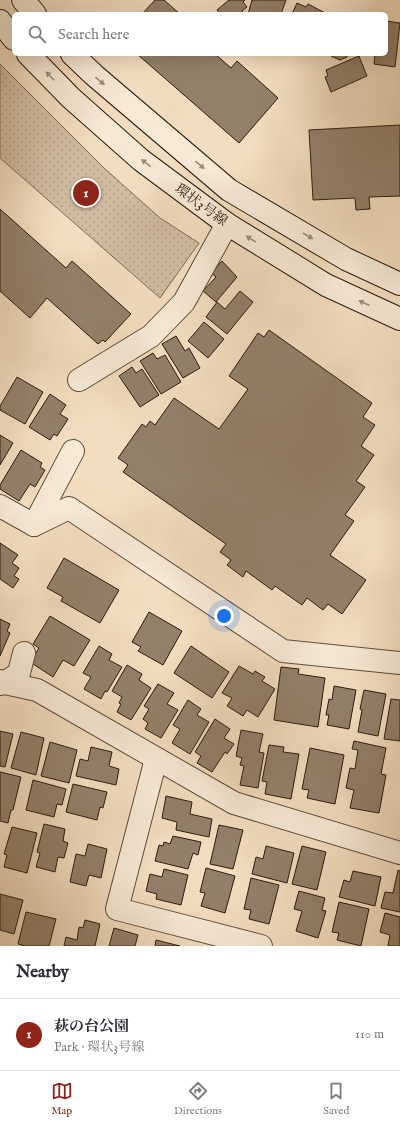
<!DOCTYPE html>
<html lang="en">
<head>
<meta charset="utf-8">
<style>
	:root { --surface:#fff; --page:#f2f2f3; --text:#2b2b33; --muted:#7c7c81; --line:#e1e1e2; --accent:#8f2418 }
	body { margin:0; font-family:"IM FELL English","Noto Serif JP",serif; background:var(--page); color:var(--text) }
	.you { position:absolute; left:224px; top:616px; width:14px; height:14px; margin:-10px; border:3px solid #fff; border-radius:50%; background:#1a73e8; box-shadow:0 0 0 6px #1a73e833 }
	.badge { display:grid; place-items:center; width:26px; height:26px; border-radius:50%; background:var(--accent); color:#fff; font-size:13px; font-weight:700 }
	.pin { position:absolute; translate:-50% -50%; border:2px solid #fff; box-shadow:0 1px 4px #0006 }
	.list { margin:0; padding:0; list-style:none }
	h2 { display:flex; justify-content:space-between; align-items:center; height:52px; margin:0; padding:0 16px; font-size:17px }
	h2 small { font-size:13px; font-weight:400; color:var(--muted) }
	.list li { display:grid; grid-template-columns:26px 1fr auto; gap:12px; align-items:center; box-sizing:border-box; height:72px; padding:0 16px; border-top:1px solid var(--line) }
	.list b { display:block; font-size:15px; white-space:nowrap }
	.list p { margin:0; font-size:13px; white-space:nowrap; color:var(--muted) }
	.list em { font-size:13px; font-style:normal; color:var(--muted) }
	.icon { flex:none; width:22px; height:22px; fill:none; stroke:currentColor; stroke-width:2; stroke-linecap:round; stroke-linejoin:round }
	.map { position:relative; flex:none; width:400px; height:946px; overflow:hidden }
	.search { position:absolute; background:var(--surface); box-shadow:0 4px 16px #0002; left:12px; right:12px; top:12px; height:44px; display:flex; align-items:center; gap:10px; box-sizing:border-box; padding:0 14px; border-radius:6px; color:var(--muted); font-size:15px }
	.sheet { height:124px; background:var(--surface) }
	nav { display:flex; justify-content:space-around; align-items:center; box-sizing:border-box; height:56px; border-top:1px solid var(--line); background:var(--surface); font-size:11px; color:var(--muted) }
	nav a { display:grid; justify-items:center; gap:2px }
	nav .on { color:var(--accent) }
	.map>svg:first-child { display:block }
	.green { fill:url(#green-dots); stroke:#7e6c58 }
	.building { fill:#93806b; stroke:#2b1c0e }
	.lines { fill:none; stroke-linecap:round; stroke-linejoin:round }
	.street-casing { stroke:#5d4c3a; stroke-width:24 }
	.secondary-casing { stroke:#2b1c0e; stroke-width:24 }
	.street { stroke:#f7e9d6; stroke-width:22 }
	.secondary { stroke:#f7e9d6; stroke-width:22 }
	.oneway { fill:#9b8d7c }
	.labels { text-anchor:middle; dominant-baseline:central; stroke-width:4; stroke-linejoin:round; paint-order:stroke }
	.street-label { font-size:14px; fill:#2b1c0e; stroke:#f7e9d6 }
</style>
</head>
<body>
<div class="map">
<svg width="400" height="946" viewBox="0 0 400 946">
	<defs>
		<pattern id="green-dots" width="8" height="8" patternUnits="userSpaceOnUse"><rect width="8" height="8" fill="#d1bca2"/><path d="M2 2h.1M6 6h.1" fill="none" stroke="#b4a18a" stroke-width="1.8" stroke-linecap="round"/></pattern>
	</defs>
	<rect width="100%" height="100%" fill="#f3ddc0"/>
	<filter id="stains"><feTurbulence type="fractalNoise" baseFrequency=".005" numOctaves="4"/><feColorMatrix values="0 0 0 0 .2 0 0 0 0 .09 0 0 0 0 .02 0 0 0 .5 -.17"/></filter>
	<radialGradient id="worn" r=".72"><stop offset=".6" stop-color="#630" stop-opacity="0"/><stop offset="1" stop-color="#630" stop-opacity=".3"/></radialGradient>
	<path class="green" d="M0,64l104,104 56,50 39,25 -39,55 -160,-140z"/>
	<g class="building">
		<path d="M155,0h9l16,14h-38z"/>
		<path d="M229,0h16l-2,2 4,5 -5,4 2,3h-24l-3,-4z"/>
		<path d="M252,0h34l-5,14h-33z"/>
		<path d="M297,3l9,4 2,-3 19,10h-35z"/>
		<path d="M386,21l14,2 -5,44 -21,-3 1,-10h11z"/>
		<path d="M137,54h78l16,14 6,-7 41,37 -39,45z"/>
		<path d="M332,54h15v3l-7,3 -9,-4z"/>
		<path d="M359,56l8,20 -36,16 -6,-15 3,-1 -2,-6z"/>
		<path d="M400,125v71l-31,1 1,12 -14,1 -1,-12 -42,2 -4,-70z"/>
		<path d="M0,209l66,59 6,-7 59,53 -26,28 -2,-2 -5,4 -51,-46 -17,20 -30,-27z"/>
		<path d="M222,261l15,16 -21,25 -13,-11 13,-14 -5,-4z"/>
		<path d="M240,291l13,11 -26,32 -21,-17 11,-15 8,7z"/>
		<path d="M204,322l20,17 -16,19 -20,-17z"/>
		<path d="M269,330l103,73 -9,14 12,8 -14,21 13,9 -18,26 9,6 -20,28 9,6 -24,34 36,25 -24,34 -14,-10 -5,6 -16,-12 -5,7 -27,-19 -3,4 -26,-19 -3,6 -16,-12 4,-5 -11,-8 6,-8 -103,-72 5,-7 -10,-7 24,-34 4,3 4,-6 5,4 19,-27 45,31 29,-40 -19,-13 29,-43 6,4z"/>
		<path d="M176,336l9,15 4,-3 11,20 -17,10 -21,-34z"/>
		<path d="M153,353l4,6 8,-4 16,27 -20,12 -21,-33z"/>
		<path d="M132,367l4,6 6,-4 17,26 -19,12 -21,-31z"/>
		<path d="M17,377l26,15 -18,32 -25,-14v-4z"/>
		<path d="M50,394l16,11 -6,9 8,5 -11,17 -3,-2 -4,6 -21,-13z"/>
		<path d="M0,435l13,8 -13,22z"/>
		<path d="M21,450l21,13 -2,4 5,3 -10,17 -5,-3 -11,17 -19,-12v-4z"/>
		<path d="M0,543l18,12 -6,8 7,5 -5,8 5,3 -6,9 -13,-9z"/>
		<path d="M64,558l55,32 -19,33 -39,-22 2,-4 -16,-9z"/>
		<path d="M149,612l33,19 -19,34 -25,-14 3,-4 -9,-5z"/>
		<path d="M50,616l40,24 -16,26 -11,-6 -10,17 -23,-15 9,-14 -6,-4z"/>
		<path d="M0,619l10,5 -3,7 3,2 -10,23z"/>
		<path d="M99,646l13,8 -3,6 13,7 -15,25 -2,-1 -4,8 -17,-10 7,-12 -8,-4z"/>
		<path d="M191,646l38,26 -17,26 -38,-25z"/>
		<path d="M127,665l15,9 -3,6 12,8 -20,32 -14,-8 4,-8 -2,-1 3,-6 -10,-6z"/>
		<path d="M239,666l14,8 2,-3 10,6 -3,4 13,8 -17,28 -11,-7 -4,6 -16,-10 5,-8 -10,-5z"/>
		<path d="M281,667l18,2 -1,5 27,4 -7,49 -44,-7z"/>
		<path d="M158,684l16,9 -7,11 11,6 -17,28 -16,-9 3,-6 -5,-4 6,-10 -5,-3z"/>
		<path d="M334,686l22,4 -7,39 -22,-4 2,-10h-3l3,-16 3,1z"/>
		<path d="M364,690l22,4 -8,42 -20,-4 4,-22 -2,-1z"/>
		<path d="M391,699l9,1v41l-16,-2z"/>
		<path d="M188,700l13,9 -4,6 12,7 -19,32 -18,-11 8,-14 -7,-4z"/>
		<path d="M215,719l15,10 -6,9 10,6 -7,10 -2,-2 -13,20 -15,-9 4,-7 -6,-4z"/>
		<path d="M241,730l22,4 -4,18 5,1 -6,35 -18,-3 4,-19 -4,-1 2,-7 -6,-2z"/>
		<path d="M0,731l13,3 -8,33 -5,-1z"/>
		<path d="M21,732l23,6 -8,37 -25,-7z"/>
		<path d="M354,741l32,7 -5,26 5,1 -7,38 -29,-5 4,-18 -8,-2 4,-20 5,1 3,-19 -6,-1z"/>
		<path d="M50,742l27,8 -8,33 -28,-7z"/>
		<path d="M269,745l15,2 -1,5 16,2 -8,45 -26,-5 2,-12 -5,-1z"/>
		<path d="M91,747l21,5 -3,14 10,3 -3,16 -40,-9 4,-17 8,2z"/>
		<path d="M310,748l34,7 -9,49 -28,-6 2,-8 -7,-1z"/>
		<path d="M0,772l21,5 -8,33h-2l-3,13 -8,-2z"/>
		<path d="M33,780l33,9 -4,16 -5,-1 -3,13 -28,-7z"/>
		<path d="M73,784l34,8 -4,16 -3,-1 -3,13 -31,-8z"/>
		<path d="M166,796l26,6 -2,12 22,5 -3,18 -33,-7 1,-8 -15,-4z"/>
		<path d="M44,824l21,5 -2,12 5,2 -4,15 -6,-1 -3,15 -19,-5 4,-14 -3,-1z"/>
		<path d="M219,825l24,5 -10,39 -23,-5z"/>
		<path d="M12,827l25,6 -10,40 -23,-6 3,-12 -3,-1z"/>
		<path d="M173,836l28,6 -3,13 -5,-2 -5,16 -33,-8 4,-16 4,1 1,-4 6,2z"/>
		<path d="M88,844l19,5 -6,29 -12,-3 -3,11 -16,-4 6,-28 9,2z"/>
		<path d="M266,846l28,7 -7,30 -35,-9 4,-17 7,2z"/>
		<path d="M302,846l24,6 -9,38 -25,-6z"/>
		<path d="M206,868l29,8 -10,37 -24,-7 4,-13 -5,-1z"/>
		<path d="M164,869l24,6 -7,30 -25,-6 1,-5 -11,-3 4,-17 12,3z"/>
		<path d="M398,870l2,1v41l-19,-4 4,-16 8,1z"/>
		<path d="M353,871l28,6 -6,29 -36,-9 5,-17 6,2z"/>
		<path d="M251,878l28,7 -10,39 -20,-5 2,-9 -7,-1z"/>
		<path d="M299,891l26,7 -3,12 4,1 -8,27 -22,-7 6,-20 -8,-2z"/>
		<path d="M0,894l23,6 -9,34 -14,-4z"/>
		<path d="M339,902l30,7 -8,37 -24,-6 2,-7 -7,-1z"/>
		<path d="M26,912l30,7 -7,27h-24l-7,-2z"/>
		<path d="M385,913l15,4v29h-12l2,-11 -10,-3z"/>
		<path d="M85,920l15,4 -5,22h-31l2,-9 11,3 2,-13 4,1z"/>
		<path d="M114,928l24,7 -3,11h-26z"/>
		<path d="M156,940l24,6h-25z"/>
	</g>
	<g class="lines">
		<g class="street-casing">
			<g id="street">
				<path d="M79,380l72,-44 33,-34 43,-78"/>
				<path d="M0,506l34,19"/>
				<path d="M34,525l35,-17 214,143 117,12"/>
				<path d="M34,525l39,-74"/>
				<path d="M0,681l5,2 32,7 197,113 166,50"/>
				<path d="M0,684l5,-1 14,-10 5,-20"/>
				<path d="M156,759l-39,150 144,37"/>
			</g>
		</g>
		<g class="secondary-casing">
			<g id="secondary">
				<path d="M23,0l12,14"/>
				<path d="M0,21l14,18"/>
				<path d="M28,54l43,44 70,62 86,64 99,61 74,34"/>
				<path d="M72,54l22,21 135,115 117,69 54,25"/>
			</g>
		</g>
		<use href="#street" class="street"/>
		<use href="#secondary" class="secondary"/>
	</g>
	<defs><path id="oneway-solid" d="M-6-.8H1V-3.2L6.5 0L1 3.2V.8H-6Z"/></defs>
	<g class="oneway">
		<use href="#oneway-solid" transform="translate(50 76) rotate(-134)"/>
		<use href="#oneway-solid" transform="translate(100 81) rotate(40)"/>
		<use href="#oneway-solid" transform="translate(146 163) rotate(-143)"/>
		<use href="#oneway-solid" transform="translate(200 165) rotate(40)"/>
		<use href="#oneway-solid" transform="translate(308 236) rotate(30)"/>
		<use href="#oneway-solid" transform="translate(251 239) rotate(-148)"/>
		<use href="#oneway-solid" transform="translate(364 303) rotate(-155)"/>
	</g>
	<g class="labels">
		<g class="street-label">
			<text transform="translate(201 205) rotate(36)">環状3号線</text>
		</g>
	</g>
	<rect width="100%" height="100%" filter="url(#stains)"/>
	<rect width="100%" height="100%" fill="url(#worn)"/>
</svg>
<div class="you"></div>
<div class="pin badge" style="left:86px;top:193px">1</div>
<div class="search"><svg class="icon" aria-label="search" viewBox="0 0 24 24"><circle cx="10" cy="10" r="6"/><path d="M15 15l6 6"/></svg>Search here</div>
</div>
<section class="sheet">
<h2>Nearby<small></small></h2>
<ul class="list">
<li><span class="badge">1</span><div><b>萩の台公園</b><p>Park · 環状3号線</p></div><em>110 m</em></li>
</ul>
</section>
<nav>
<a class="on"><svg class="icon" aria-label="map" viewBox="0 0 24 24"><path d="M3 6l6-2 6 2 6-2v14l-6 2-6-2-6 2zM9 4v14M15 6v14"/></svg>Map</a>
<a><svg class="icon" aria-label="directions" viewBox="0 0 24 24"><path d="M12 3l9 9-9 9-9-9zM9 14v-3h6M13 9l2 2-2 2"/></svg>Directions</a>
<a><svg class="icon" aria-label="saved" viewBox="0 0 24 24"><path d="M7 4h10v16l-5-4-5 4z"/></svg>Saved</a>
</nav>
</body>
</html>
